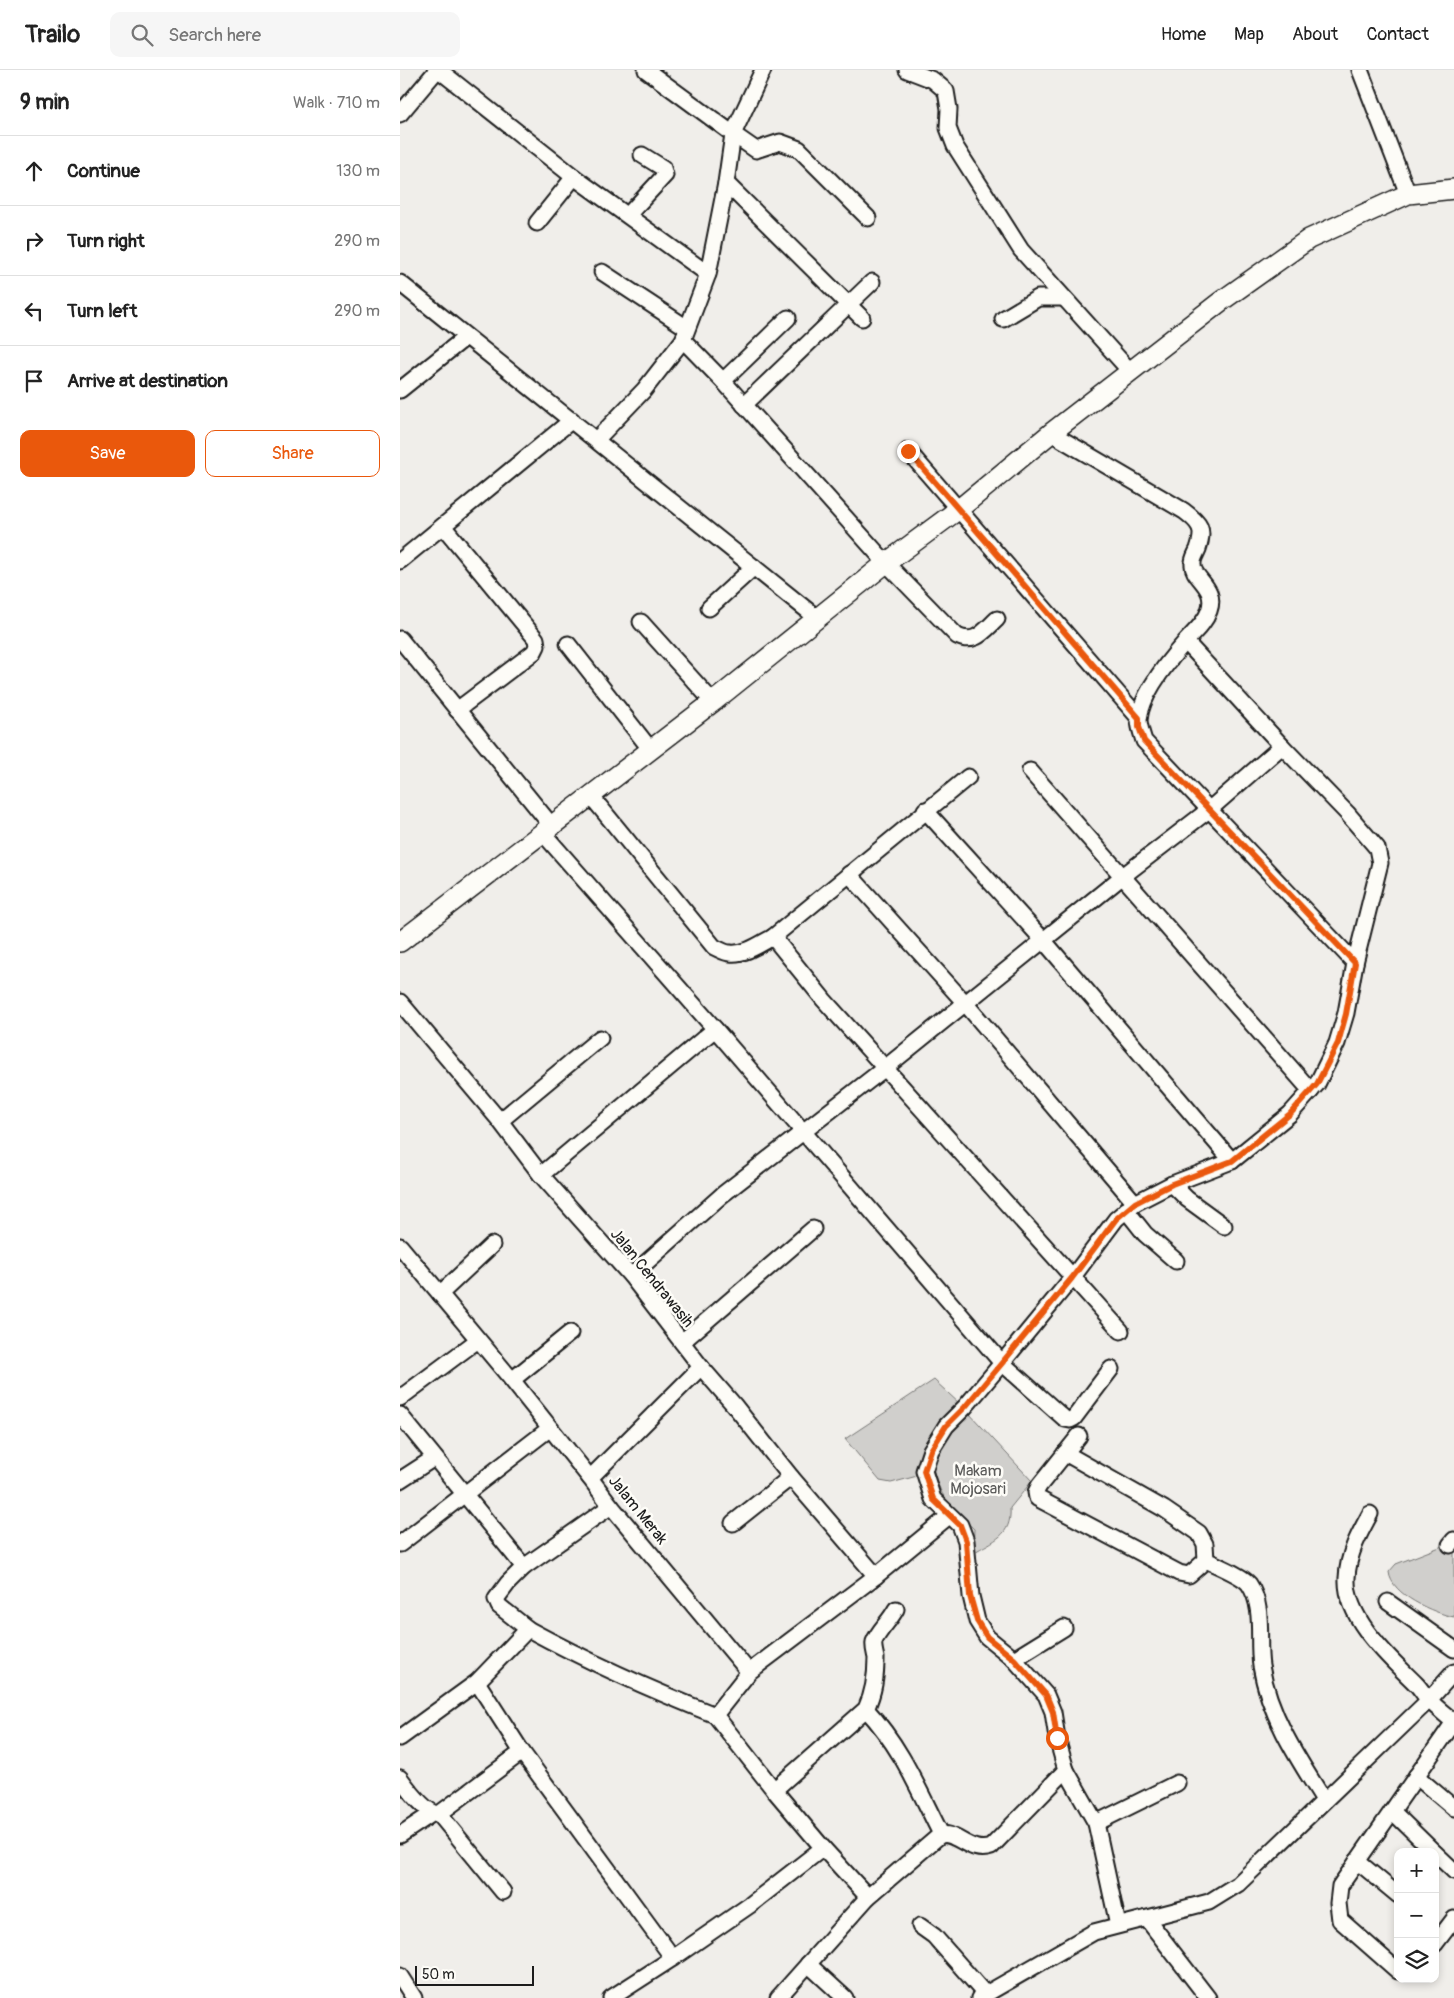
<!DOCTYPE html>
<html lang="en">
<head>
<meta charset="utf-8">
<style>
	:root { --surface:#fff; --page:#f6f6f6; --text:#222; --muted:#767676; --line:#e0e0e0; --accent:#ea580c }
	body { margin:0; font-family:Pangolin,sans-serif; background:var(--page); color:var(--text) }
	.controls { position:absolute; right:15px; bottom:15px; display:grid; overflow:hidden; border-radius:10px; box-shadow:0 2px 8px #0003 }
	.controls button { width:45px; height:45px; display:grid; place-items:center; padding:0; border:0; border-bottom:1px solid var(--line); background:var(--surface); color:var(--text); font:25px sans-serif }
	.scale { position:absolute; left:15px; bottom:12px; width:119px; box-sizing:border-box; padding-left:5px; border:2px solid #1c1c1c; border-top:0; font-size:14px; line-height:18px; white-space:nowrap; color:#1c1c1c; -webkit-text-stroke:4px #fdfcf7; paint-order:stroke }
	.stop { position:absolute; width:15px; height:15px; margin:-11px; border:4px solid #ea580c; border-radius:50%; background:#fff }
	.stop.end { background:#ea580c; border-color:#fff; box-shadow:0 1px 5px #0008 }
	.list { margin:0; padding:0; list-style:none }
	h2 { display:flex; justify-content:space-between; align-items:center; height:65px; margin:0; padding:0 20px; font-size:21px }
	h2 small { font-size:16px; font-weight:400; color:var(--muted) }
	.list li { display:grid; grid-template-columns:32px 1fr auto; gap:15px; align-items:center; box-sizing:border-box; height:70px; padding:0 20px; border-top:1px solid var(--line) }
	.list b { display:block; font-size:19px; white-space:nowrap }
	.list em { font-size:16px; font-style:normal; color:var(--muted) }
	.actions { display:flex; gap:10px; padding:15px 20px }
	.actions a { flex:1; padding:11px 0; border:1px solid var(--accent); border-radius:10px; text-align:center; font-size:18px; color:var(--accent) }
	.actions .main { background:var(--accent); color:#fff }
	.icon { flex:none; width:28px; height:28px; fill:none; stroke:currentColor; stroke-width:2; stroke-linecap:round; stroke-linejoin:round }
	.map { position:relative; flex:none; width:1054px; height:1928px; overflow:hidden }
	header { display:flex; align-items:center; gap:30px; box-sizing:border-box; height:70px; padding:0 25px; background:var(--surface); border-bottom:1px solid var(--line) }
	header strong { font-size:24px }
	nav { display:flex; gap:28px; margin-inline-start:auto; font-size:18px }
	.search { width:350px; height:45px; background:var(--page); display:flex; align-items:center; gap:12px; box-sizing:border-box; padding:0 18px; border-radius:10px; color:var(--muted); font-size:19px }
	main { display:flex }
	aside { flex:1; background:var(--surface) }
	.map>svg:first-child { display:block }
	.green { fill:#d0cfcc; stroke:#767674 }
	.lines { fill:none; stroke-linecap:round; stroke-linejoin:round }
	.minor-casing { stroke:#1c1c1c; stroke-width:19 }
	.major-casing { stroke:#1c1c1c; stroke-width:22 }
	.minor { stroke:#fdfcf7; stroke-width:15 }
	.major { stroke:#fdfcf7; stroke-width:19 }
	.route { stroke:#ea580c; stroke-width:6 }
	.labels { text-anchor:middle; dominant-baseline:central; stroke-width:5; stroke-linejoin:round; paint-order:stroke }
	.street-label { font-size:16px; fill:#1c1c1c; stroke:#fdfcf7 }
	.park-label { font-size:16px; fill:#5b5b5a; stroke:#fdfcf7 }
</style>
</head>
<body>
<header>
<strong>Trailo</strong>
<div class="search"><svg class="icon" aria-label="search" viewBox="0 0 24 24"><circle cx="10" cy="10" r="6"/><path d="M15 15l6 6"/></svg>Search here</div>
<nav><a>Home</a><a>Map</a><a>About</a><a>Contact</a></nav>
</header>
<main>
<aside>
<h2>9 min<small>Walk · 710 m</small></h2>
<ul class="list">
<li><svg class="icon" aria-label="ahead" viewBox="0 0 24 24"><path d="M12 20V5M6 11l6-6 6 6"/></svg><div><b>Continue</b></div><em>130 m</em></li>
<li><svg class="icon" aria-label="right" viewBox="0 0 24 24"><path d="M7 20v-9h11M14 6l5 5-5 5"/></svg><div><b>Turn right</b></div><em>290 m</em></li>
<li><svg class="icon" aria-label="left" viewBox="0 0 24 24"><path d="M17 20v-9H6M10 6l-5 5 5 5"/></svg><div><b>Turn left</b></div><em>290 m</em></li>
<li><svg class="icon" aria-label="arrive" viewBox="0 0 24 24"><path d="M6 21V4h12l-3 4 3 4H6"/></svg><div><b>Arrive at destination</b></div></li>
</ul>
<div class="actions"><a class="main">Save</a><a>Share</a></div>
</aside>
<div class="map">
<svg width="1054" height="1928" viewBox="0 0 1054 1928">
	<rect width="100%" height="100%" fill="#f0eeea"/>
	<filter id="ink" filterUnits="userSpaceOnUse"><feTurbulence type="fractalNoise" baseFrequency=".02" numOctaves="2"/><feDisplacementMap in="SourceGraphic" scale="10" xChannelSelector="R" yChannelSelector="G"/><feConvolveMatrix kernelMatrix="1 2 1 2 8 2 1 2 1" color-interpolation-filters="sRGB"/></filter>
	<g filter="url(#ink)">
		<g class="green">
			<path d="M534,1310l27,25c-24,22 -39,36 -40,70l-30,8 -11,-2 -35,-42z"/>
			<path d="M568,1342l64,69 -22,27c2,28 -16,32 -37,45l1,-24c-25,-23 -34,-31 -42,-65l18,-33z"/>
			<path d="M1045,1475l9,5v67c-20,-4 -63,-22 -65,-45l7,-8z"/>
		</g>
		<g class="lines">
			<g class="minor-casing">
				<g id="minor">
					<path d="M39,0l135,107 134,97"/>
					<path d="M363,0l-30,64 23,16 24,-8 19,7 69,69"/>
					<path d="M507,0l26,10 13,11 3,18 -1,19 7,18 66,104 109,121"/>
					<path d="M960,0l48,124"/>
					<path d="M0,44l37,-44"/>
					<path d="M326,113l136,135"/>
					<path d="M228,145l37,-40 -2,-7 -21,-13"/>
					<path d="M137,153l37,-46"/>
					<path d="M202,202l85,56"/>
					<path d="M0,213l417,335"/>
					<path d="M603,249l35,-21h25"/>
					<path d="M283,270l40,41 163,182 71,73c18,9 27,-5 40,-17"/>
					<path d="M323,311l65,-63"/>
					<path d="M0,320l66,-53"/>
					<path d="M344,335l128,-123"/>
					<path d="M651,363l133,78c16,12 21,18 14,38 -2,5 -5,9 -5,14 -2,16 25,23 16,48 -4,12 -15,21 -23,30 -17,19 -44,52 -47,78 0,8 3,15 5,22l211,222"/>
					<path d="M197,369l47,-49 39,-50 25,-66 18,-91 7,-49 -87,-64"/>
					<path d="M508,381l231,267"/>
					<path d="M43,456l93,113 1,7 -3,6 -77,58"/>
					<path d="M0,491l172,-141"/>
					<path d="M309,538l45,-41"/>
					<path d="M241,552l72,80"/>
					<path d="M0,569l151,186"/>
					<path d="M168,574l83,106"/>
					<path d="M630,701l281,320"/>
					<path d="M191,726l123,151c5,2 11,6 16,6 15,2 30,-9 43,-16l195,-160"/>
					<path d="M525,740l119,131 188,220"/>
					<path d="M142,762l173,197 287,334 63,56 5,1 4,-2 37,-49"/>
					<path d="M449,804l116,129 170,200"/>
					<path d="M373,867l51,63 297,331"/>
					<path d="M0,932l100,119 41,54 90,101 70,91 33,38 57,72 85,99"/>
					<path d="M100,1051l100,-83"/>
					<path d="M141,1105l174,-146"/>
					<path d="M772,1114l15,15 37,27"/>
					<path d="M726,1140l19,24 31,27"/>
					<path d="M0,1176l112,134 78,98 21,28 138,166 127,-96 73,-60"/>
					<path d="M231,1206l91,-81 163,-127 238,-192 87,-67 72,-63"/>
					<path d="M40,1224l52,-49"/>
					<path d="M282,1272l131,-113"/>
					<path d="M112,1310l58,-47"/>
					<path d="M0,1328l78,-58"/>
					<path d="M0,1345l124,152 87,-61"/>
					<path d="M679,1366l-40,50 -3,6 1,6 142,75 10,2 17,-15"/>
					<path d="M665,1383l99,56 35,24 6,11 1,16c10,5 37,16 43,24 16,24 8,55 12,82 8,49 37,93 63,134"/>
					<path d="M190,1408l111,-111"/>
					<path d="M0,1410l34,-22"/>
					<path d="M970,1444c-11,20 -22,40 -23,64 -2,41 43,80 69,106 6,6 9,13 15,18 7,7 15,13 23,20"/>
					<path d="M333,1453l58,-46"/>
					<path d="M0,1474l149,-115"/>
					<path d="M1050,1475l4,-5"/>
					<path d="M124,1497l-16,16 -12,16 3,7 29,23"/>
					<path d="M988,1532l66,47"/>
					<path d="M614,1589l-27,-22 -10,-16 -6,-25 -5,-55 -6,-16 -27,-26 -9,-28 7,-21 15,-24 19,-19 37,-44 70,-85 44,-59 19,-16 37,-19 60,-23 58,-47 27,-30 20,-41 9,-30 9,-50 25,-100 -3,-15 -30,-35 -65,-67 -96,-104"/>
					<path d="M77,1612l45,70 151,206 77,-53 73,-57 -49,-58 -59,-75 34,-43"/>
					<path d="M466,1639c36,39 52,80 75,125"/>
					<path d="M0,1668l77,-56 51,-53c61,33 123,61 187,86"/>
					<path d="M666,1700l30,53 22,102"/>
					<path d="M1016,1706l38,32"/>
					<path d="M0,1708c8,11 26,35 39,36l83,-62"/>
					<path d="M374,1720l92,-81c8,-17 10,-32 10,-51 -1,-5 -3,-11 -2,-16 4,-11 16,-21 22,-33"/>
					<path d="M992,1741l42,41"/>
					<path d="M39,1744l64,78"/>
					<path d="M696,1753l81,-40"/>
					<path d="M0,1765l33,-22"/>
					<path d="M423,1778l45,49"/>
					<path d="M1035,1783l19,18"/>
					<path d="M957,1791l41,34"/>
					<path d="M747,1849l61,79"/>
					<path d="M520,1856l14,10 51,58"/>
					<path d="M1035,1874l19,-25"/>
					<path d="M408,1894l37,34"/>
					<path d="M998,1901l-58,-51 -2,-17 2,-17 114,-164"/>
					<path d="M0,1906l14,22"/>
					<path d="M211,1928l62,-40"/>
					<path d="M378,1928l90,-101 71,-61c15,-8 30,19 52,11l75,-77 -9,-32 -4,-26 -7,-17 -32,-36 50,-31"/>
					<path d="M579,1928l115,-66 115,-30 29,-18 191,-184 25,-28"/>
				</g>
			</g>
			<g class="major-casing">
				<path id="major" d="M0,872l313,-240 173,-139 73,-54 92,-76 169,-131 89,-63 99,-45 46,-5"/>
			</g>
			<use href="#minor" class="minor"/>
			<use href="#major" class="major"/>
		</g>
	</g>
	<g class="lines" filter="url(#ink)">
		<path class="route" d="M508,381l231,267v9l5,14 211,222 -9,51 -8,29 -21,41 -27,30 -58,47 -60,23 -37,19 -19,16 -44,59 -70,85 -37,44 -19,19 -15,24 -7,21 9,28 27,26 6,16 4,55 7,25 10,16 27,22 32,36 7,17 4,26"/>
	</g>
	<g class="labels">
		<g class="street-label">
			<text transform="translate(252 1208) rotate(51)">Jalan Cendrawasih</text>
			<text transform="translate(238 1440) rotate(51)">Jalam Merak</text>
		</g>
		<g class="park-label">
			<text x="578" y="1401">Makam<tspan x="578" dy="18">Mojosari</tspan></text>
		</g>
	</g>
</svg>
<div class="controls">
<button>+</button>
<button>−</button>
<button><svg class="icon" aria-label="layers" viewBox="0 0 24 24"><path d="M12 4l9 5-9 5-9-5zM3 14l9 5 9-5"/></svg></button>
</div>
<div class="scale">50 m</div>
<div class="stop" style="left:657px;top:1668px"></div>
<div class="stop end" style="left:508px;top:381px"></div>
</div>
</main>
</body>
</html>
